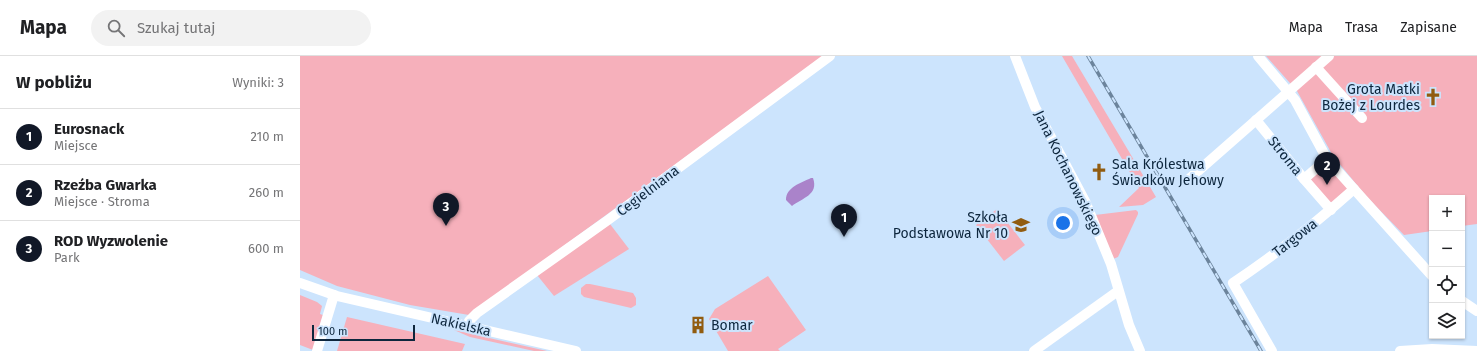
<!DOCTYPE html>
<html lang="pl">
<head>
<meta charset="utf-8">
<style>
	:root { --surface:#fff; --page:#f2f2f2; --text:#202124; --muted:#757577; --line:#e0e0e0; --accent:#111827 }
	body { margin:0; font-family:"Fira Sans",sans-serif; background:var(--page); color:var(--text) }
	.controls { position:absolute; right:12px; bottom:12px; display:grid; overflow:hidden; border-radius:0px; box-shadow:0 1px 3px #0004 }
	.controls button { width:36px; height:36px; display:grid; place-items:center; padding:0; border:0; border-bottom:1px solid var(--line); background:var(--surface); color:var(--text); font:20px sans-serif }
	.scale { position:absolute; left:12px; bottom:10px; width:103px; box-sizing:border-box; padding-left:4px; border:2px solid #0d263d; border-top:0; font-size:11px; line-height:14px; white-space:nowrap; color:#0d263d; -webkit-text-stroke:3px #cce4fd; paint-order:stroke }
	.you { position:absolute; left:763px; top:167px; width:14px; height:14px; margin:-10px; border:3px solid #fff; border-radius:50%; background:#1a73e8; box-shadow:0 0 0 6px #1a73e833 }
	.badge { display:grid; place-items:center; width:26px; height:26px; border-radius:50%; background:var(--accent); color:#fff; font-size:13px; font-weight:700 }
	.pin { position:absolute; translate:-50% -33px; filter:drop-shadow(0 1px 2px #0008) }
	.pin::after { content:''; position:absolute; top:21px; width:14px; height:12px; background:inherit; clip-path:polygon(0 0,100% 0,50% 100%) }
	.list { margin:0; padding:0; list-style:none }
	h2 { display:flex; justify-content:space-between; align-items:center; height:52px; margin:0; padding:0 16px; font-size:17px }
	h2 small { font-size:13px; font-weight:400; color:var(--muted) }
	.list li { display:grid; grid-template-columns:26px 1fr auto; gap:12px; align-items:center; box-sizing:border-box; height:56px; padding:0 16px; border-top:1px solid var(--line) }
	.list b { display:block; font-size:15px; white-space:nowrap }
	.list p { margin:0; font-size:13px; white-space:nowrap; color:var(--muted) }
	.list em { font-size:13px; font-style:normal; color:var(--muted) }
	.icon { flex:none; width:22px; height:22px; fill:none; stroke:currentColor; stroke-width:2; stroke-linecap:round; stroke-linejoin:round }
	.map { position:relative; flex:none; width:1177px; height:295px; overflow:hidden }
	header { display:flex; align-items:center; gap:24px; box-sizing:border-box; height:56px; padding:0 20px; background:var(--surface); border-bottom:1px solid var(--line) }
	header strong { font-size:19px }
	nav { display:flex; gap:22px; margin-inline-start:auto; font-size:14px }
	.search { width:280px; height:36px; background:var(--page); display:flex; align-items:center; gap:10px; box-sizing:border-box; padding:0 14px; border-radius:22px; color:var(--muted); font-size:15px }
	main { display:flex }
	aside { flex:1; background:var(--surface) }
	.map>svg:first-child { display:block }
	.green { fill:#f6b0bb }
	.water { fill:#aa83ca }
	.lines { fill:none; stroke-linecap:round; stroke-linejoin:round }
	.minor { stroke:#fff; stroke-width:10 }
	.rail-casing { stroke:#6c849c; stroke-width:3.5 }
	.rail { stroke:#cce4fd; stroke-width:2; stroke-dasharray:6; stroke-linecap:butt }
	.labels { text-anchor:middle; dominant-baseline:central; stroke-width:4; stroke-linejoin:round; paint-order:stroke }
	.poi-label { font-size:14px; fill:#0d263d; stroke:#cce4fd; text-anchor:end }
	.street-label { font-size:14px; fill:#0d263d; stroke:#cce4fd }
</style>
</head>
<body>
<header>
<strong>Mapa</strong>
<div class="search"><svg class="icon" aria-label="search" viewBox="0 0 24 24"><circle cx="10" cy="10" r="6"/><path d="M15 15l6 6"/></svg>Szukaj tutaj</div>
<nav><a>Mapa</a><a>Trasa</a><a>Zapisane</a></nav>
</header>
<main>
<aside>
<h2>W pobliżu<small>Wyniki: 3</small></h2>
<ul class="list">
<li><span class="badge">1</span><div><b>Eurosnack</b><p>Miejsce</p></div><em>210 m</em></li>
<li><span class="badge">2</span><div><b>Rzeźba Gwarka</b><p>Miejsce · Stroma</p></div><em>260 m</em></li>
<li><span class="badge">3</span><div><b>ROD Wyzwolenie</b><p>Park</p></div><em>600 m</em></li>
</ul>
</aside>
<div class="map">
<svg width="1177" height="295" viewBox="0 0 1177 295">
	<rect width="100%" height="100%" fill="#cce4fd"/>
	<g class="green">
		<path d="M0,0h524l-355,259 -59,-10 -73,-19 -37,-16z"/>
		<path d="M762,0h10l84,141 -13,8 -24,2 20,-19z"/>
		<path d="M966,0h211v168l-15,2v-28h-30v33l-28,4 -38,-39 -33,-40 -36,-65z"/>
		<path d="M1028,108l20,25c-4,3 -10,11 -15,13 -8,3 -20,-17 -25,-23z"/>
		<path d="M697,153l28,36 -21,16 -28,-36z"/>
		<path d="M836,154l2,2v2l-20,43 -5,2 -18,-44z"/>
		<path d="M310,168l19,25 -75,47 -17,-21z"/>
		<path d="M468,220l38,54 -28,19 2,2h-52l-19,-32 6,-10z"/>
		<path d="M290,228l43,9 3,5v7l-5,3 -47,-11 -3,-3v-6l5,-4z"/>
		<path d="M0,239l17,7 5,4 -2,8 3,1 -10,35 -13,-5z"/>
		<path d="M47,261l118,27 -3,7h-125z"/>
		<path d="M154,274l93,21h-13l-64,-14z"/>
	</g>
	<path class="water" d="M511,122h2c6,17 -11,20 -21,28l-6,-6c0,-13 15,-17 25,-22z"/>
	<g class="lines">
		<g class="minor">
			<path d="M715,0l20,51 50,94 26,63 18,61 11,26"/>
			<path d="M958,0l37,44 32,59 105,117"/>
			<path d="M1016,11l46,51"/>
			<path d="M956,64l48,59 27,31"/>
			<path d="M889,123l140,-123"/>
			<path d="M1004,123l23,-20"/>
			<path d="M0,227l37,13 239,55"/>
			<path d="M1162,245l15,10"/>
			<path d="M167,271l2,-6 8,-8 131,-93 222,-164"/>
			<path d="M17,295l17,-56"/>
			<path d="M734,295l84,-60"/>
			<path d="M972,295l-39,-68c43,-29 82,-59 121,-94"/>
			<path d="M1100,295l32,-2 45,2"/>
		</g>
		<g class="rail-casing">
			<path id="rail" d="M788,0l173,295"/>
		</g>
		<use href="#rail" class="rail"/>
	</g>
	<defs>
		<g id="church-bare" transform="scale(1.38)"><path d="M-1.2-6h2.4v3.5h3.3v2.4h-3.3V6h-2.4V-.1h-3.3v-2.4h3.3Z" fill="#915c10" stroke="#cce4fd" stroke-width="2.5" paint-order="stroke"/></g>
		<g id="school-bare" transform="scale(1.38)"><path d="M0-5L7-2L0 1L-7-2ZM-4 1L0 2.5L4 1V4Q0 6-4 4Z" fill="#915c10" stroke="#cce4fd" stroke-width="2.5" paint-order="stroke"/></g>
		<g id="building-bare" transform="scale(1.38)"><path d="M-4-6H4V6H1V3H-1V6H-4ZM-2.5-4.3h1.7v1.8h-1.7ZM.8-4.3h1.7v1.8H.8ZM-2.5-1h1.7V.8h-1.7ZM.8-1h1.7V.8H.8Z" fill="#915c10" stroke="#cce4fd" stroke-width="2.5" paint-order="stroke"/></g>
	</defs>
	<g fill-rule="evenodd">
		<use href="#church-bare" x="1133" y="41"/>
		<use href="#church-bare" x="799" y="116"/>
		<use href="#school-bare" x="721" y="169"/>
		<use href="#building-bare" x="398" y="269"/>
	</g>
	<g class="labels">
		<g class="poi-label">
			<text x="1120" y="33">Grota Matki<tspan x="1120" dy="16">Bożej z Lourdes</tspan></text>
			<text x="812" y="108" text-anchor="start">Sala Królestwa<tspan x="812" dy="16">Świadków Jehowy</tspan></text>
			<text x="708" y="161">Szkoła<tspan x="708" dy="16">Podstawowa Nr 10</tspan></text>
			<text x="411" y="269" text-anchor="start">Bomar</text>
		</g>
		<g class="street-label">
			<text transform="translate(985 100) rotate(51)">Stroma</text>
			<text transform="translate(768 117) rotate(64)">Jana Kochanowskiego</text>
			<text transform="translate(348 135) rotate(-37)">Cegielniana</text>
			<text transform="translate(995 182) rotate(-38)">Targowa</text>
			<text transform="translate(161 269) rotate(13)">Nakielska</text>
		</g>
	</g>
</svg>
<div class="controls">
<button>+</button>
<button>−</button>
<button><svg class="icon" aria-label="locate" viewBox="0 0 24 24"><circle cx="12" cy="12" r="6"/><path d="M12 2v4M12 18v4M2 12h4M18 12h4"/></svg></button>
<button><svg class="icon" aria-label="layers" viewBox="0 0 24 24"><path d="M12 4l9 5-9 5-9-5zM3 14l9 5 9-5"/></svg></button>
</div>
<div class="scale">100 m</div>
<div class="you"></div>
<div class="pin badge" style="left:544px;top:181px">1</div>
<div class="pin badge" style="left:1027px;top:129px">2</div>
<div class="pin badge" style="left:146px;top:170px">3</div>
</div>
</main>
</body>
</html>
